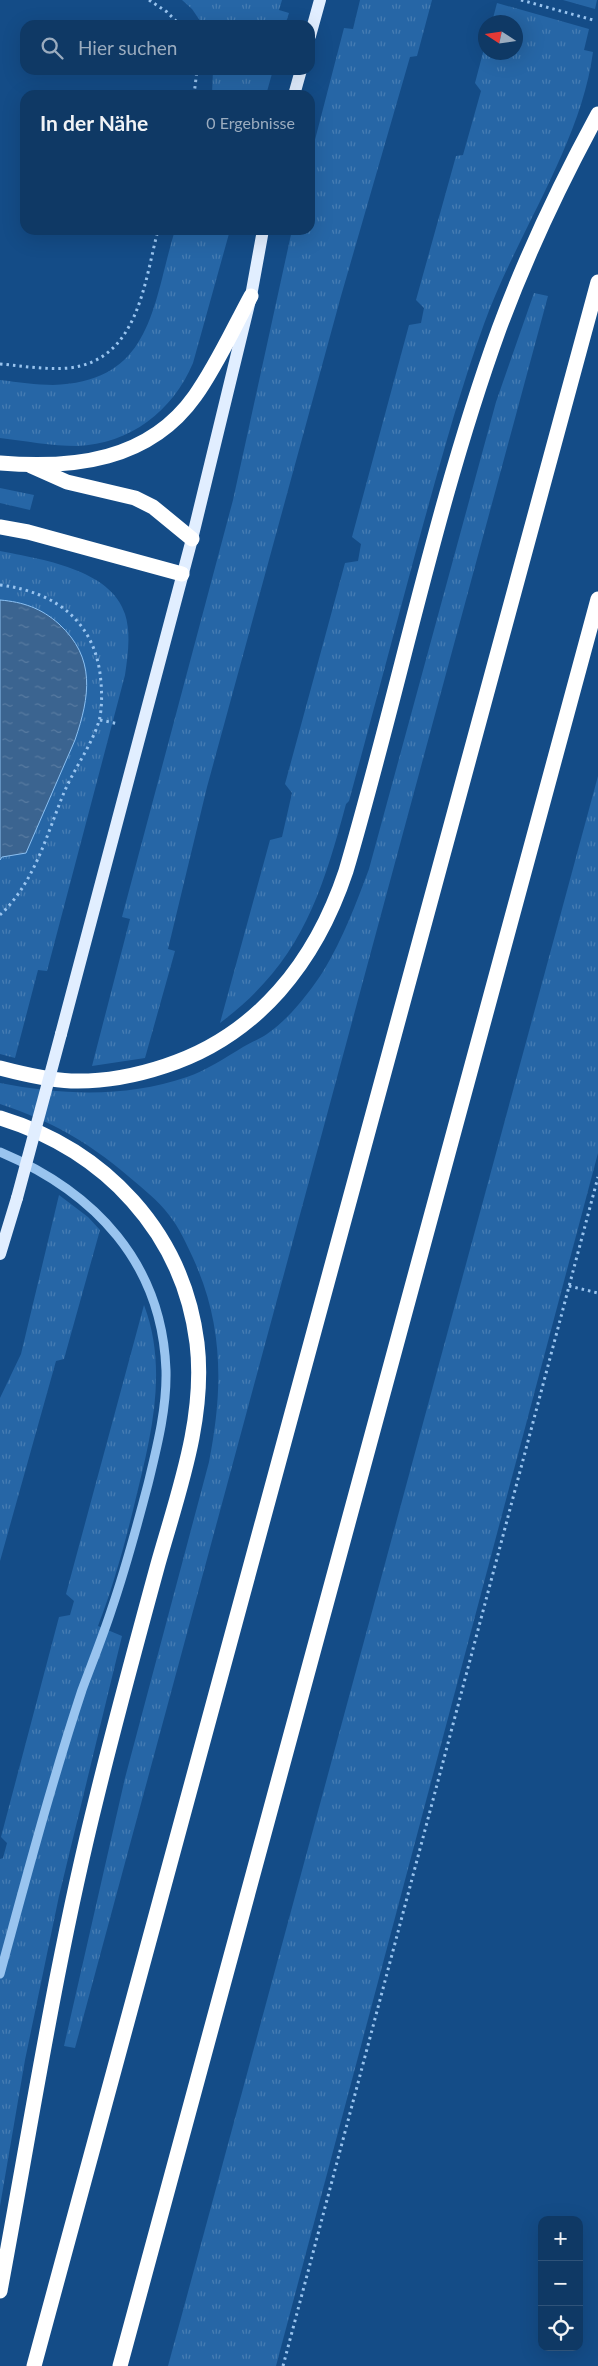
<!DOCTYPE html>
<html lang="de">
<head>
<meta charset="utf-8">
<style>
	:root { --surface:#0f3965; --page:#1d446e; --text:#f1f3f6; --muted:#9bacbf; --line:#2f5379 }
	body { margin:0; font-family:Lato,sans-serif; background:var(--page); color:var(--text) }
	.controls { position:absolute; right:15px; bottom:15px; display:grid; overflow:hidden; border-radius:10px; box-shadow:0 5px 20px #0002 }
	.controls button { width:45px; height:45px; display:grid; place-items:center; padding:0; border:0; border-bottom:1px solid var(--line); background:var(--surface); color:var(--text); font:25px sans-serif }
	.compass { position:absolute; left:478px; top:15px; width:45px; height:45px; border-radius:50%; background:var(--surface); box-shadow:0 5px 20px #0002; rotate:282deg }
	.list { margin:0; padding:0; list-style:none }
	h2 { display:flex; justify-content:space-between; align-items:center; height:65px; margin:0; padding:0 20px; font-size:21px }
	h2 small { font-size:16px; font-weight:400; color:var(--muted) }
	.icon { flex:none; width:28px; height:28px; fill:none; stroke:currentColor; stroke-width:2; stroke-linecap:round; stroke-linejoin:round }
	.map { position:relative; flex:none; width:598px; height:2366px; overflow:hidden }
	.search { position:absolute; background:var(--surface); box-shadow:0 5px 20px #0002; left:20px; top:20px; width:295px; height:55px; display:flex; align-items:center; gap:12px; box-sizing:border-box; padding:0 18px; border-radius:15px; color:var(--muted); font-size:19px }
	.panel { position:absolute; background:var(--surface); box-shadow:0 5px 20px #0002; left:20px; top:90px; width:295px; height:145px; border-radius:15px }
	.map>svg:first-child { display:block }
	.grass { fill:url(#grass-tufts) }
	.water { fill:url(#water-ripples); stroke:#8bc0f2 }
	.lines { fill:none; stroke-linecap:round; stroke-linejoin:round }
	.path { stroke:#99c4ef; stroke-width:3; stroke-dasharray:2.5 4; stroke-linecap:butt }
	.minor { stroke:#99c4ef; stroke-width:9 }
	.major { stroke:#e1eeff; stroke-width:12 }
	.highway { stroke:#fff; stroke-width:15 }
	.major-bridge { stroke:#e1eeff; stroke-width:12 }
</style>
</head>
<body>
<div class="map">
<svg width="598" height="2366" viewBox="0 0 598 2366">
	<defs>
		<pattern id="grass-tufts" width="24" height="20" patternUnits="userSpaceOnUse" patternTransform="scale(1.25)"><rect width="24" height="20" fill="#2666a6"/><path d="M3 7l-1-3M5 7V3M7 7l1-3M15 17l-1-3M17 17v-4M19 17l1-3" fill="none" stroke="#477db3"/></pattern>
		<pattern id="water-ripples" width="26" height="14" patternUnits="userSpaceOnUse" patternTransform="scale(1.25)"><rect width="26" height="14" fill="#3b6490"/><path d="M2 4q2-2 4 0t4 0M15 11q2-2 4 0t4 0" fill="none" stroke="#587ba1"/></pattern>
	</defs>
	<rect width="100%" height="100%" fill="#144c87"/>
	<g class="grass">
		<path d="M182,0h100l-3,10 10,3 -4,12h-82l-11,-16z"/>
		<path d="M360,0h72l-15,56 -7,1 -69,239 -134,491 -39,162 7,2 -30,107 -53,8 38,-147 -8,-2 111,-417 59,-270h18v-71l34,-131 9,1z"/>
		<path d="M563,0h34l-2,9z"/>
		<path d="M497,3l92,26 -5,21 9,2c-12,92 -77,183 -109,272 -24,66 -42,133 -61,201 -25,92 -49,184 -74,276l-3,3c-25,93 -46,159 -126,219l50,-183 12,-3 10,-44 -7,-9 60,-221 13,-2 3,-17 -9,-7 57,-212 12,-2 3,-15 -8,-8 40,-144 7,-1 18,-64 -6,-8 10,-38 1,7h30v-30h-24z"/>
		<path d="M213,70h60l-7,25h-54z"/>
		<path d="M175,230h55l-37,133c-20,48 -63,81 -116,83 -25,0 -52,-5 -77,-8v-58c18,2 36,5 53,5 100,-3 99,-80 122,-155z"/>
		<path d="M534,293l14,3 -473,1752 -11,-2 61,-268 84,-316c14,-72 15,-136 -16,-204 -7,-15 -14,-31 -24,-43 -11,-15 -27,-27 -41,-39 -41,-35 -77,-55 -128,-72v-21c62,12 126,15 187,-6 20,-7 38,-19 56,-30 8,-5 17,-8 24,-13 22,-15 43,-42 57,-64 19,-32 32,-66 45,-101l127,-467z"/>
		<path d="M0,488l34,7 -4,15 -30,-7z"/>
		<path d="M0,551c40,8 111,18 125,63 6,19 3,41 0,61l-78,296 -9,-1 -23,88 -15,-4z"/>
		<path d="M598,776v377l-322,1213h-108z"/>
		<path d="M59,1195l29,22 12,13 -36,129 -8,2 -56,200v-163l21,-44z"/>
		<path d="M144,1305c25,66 6,135 -10,201 -10,41 -21,81 -36,120l24,10 -63,260 -34,164 -25,146v-347l3,-1 4,-15 -6,-6 58,-220 11,-2 4,-14 -8,-7z"/>
	</g>
	<path class="water" d="M0,600c23,2 41,8 59,24 37,34 31,72 16,116l-49,113 -24,4 -2,3z"/>
	<g class="lines">
		<g class="path">
			<path d="M149,0l18,12 13,13"/>
			<path d="M521,0l72,20"/>
			<path d="M194,95l3,-25"/>
			<path d="M0,364c23,2 46,6 69,4 69,-8 75,-84 89,-138"/>
			<path d="M0,585c57,7 97,38 101,98 1,11 1,27 -2,38 -8,26 -26,49 -36,74 -17,42 -29,88 -63,120"/>
			<path d="M100,720l19,4"/>
			<path d="M569,1286l29,7"/>
			<path d="M283,2366l315,-1189"/>
		</g>
		<path class="minor" d="M0,1152c95,40 162,111 166,218 1,38 -9,77 -18,114 -11,42 -22,83 -36,124 -9,28 -20,55 -30,82 -31,94 -56,189 -82,284"/>
		<g class="major">
			<path d="M310,36l10,-36"/>
			<path d="M294,95l7,-25"/>
			<path d="M61,1034l131,-495 59,-243 12,-66"/>
			<path d="M0,1254l17,-56"/>
		</g>
		<g class="highway">
			<path d="M0,463c73,6 149,-2 195,-67 22,-31 38,-67 56,-100"/>
			<path d="M31,466l36,16 68,16 18,9 39,32"/>
			<path d="M0,527l28,5 154,42"/>
			<path d="M0,1068c23,6 47,12 71,13 32,1 64,-5 94,-15 93,-30 151,-105 181,-195 53,-180 89,-365 153,-542 27,-73 62,-147 99,-215"/>
			<path d="M0,1118c105,32 183,114 197,225 9,75 -19,150 -39,221 -21,77 -42,154 -61,232 -41,164 -66,329 -97,495"/>
			<path d="M34,2366l564,-2084"/>
			<path d="M120,2366l478,-1767"/>
		</g>
		<path class="major-bridge" d="M17,1198l44,-164"/>
	</g>
</svg>
<div class="controls">
<button>+</button>
<button>−</button>
<button><svg class="icon" aria-label="locate" viewBox="0 0 24 24"><circle cx="12" cy="12" r="6"/><path d="M12 2v4M12 18v4M2 12h4M18 12h4"/></svg></button>
</div>
<svg class="compass" viewBox="-18 -18 36 36"><path d="M0-13l5 13h-10z" fill="#e53935"/><path d="M0 13l5-13h-10z" fill="#9bacbf"/></svg>
<div class="search"><svg class="icon" aria-label="search" viewBox="0 0 24 24"><circle cx="10" cy="10" r="6"/><path d="M15 15l6 6"/></svg>Hier suchen</div>
<section class="panel">
<h2>In der Nähe<small>0 Ergebnisse</small></h2>
<ul class="list">
</ul>
</section>
</div>
</body>
</html>
